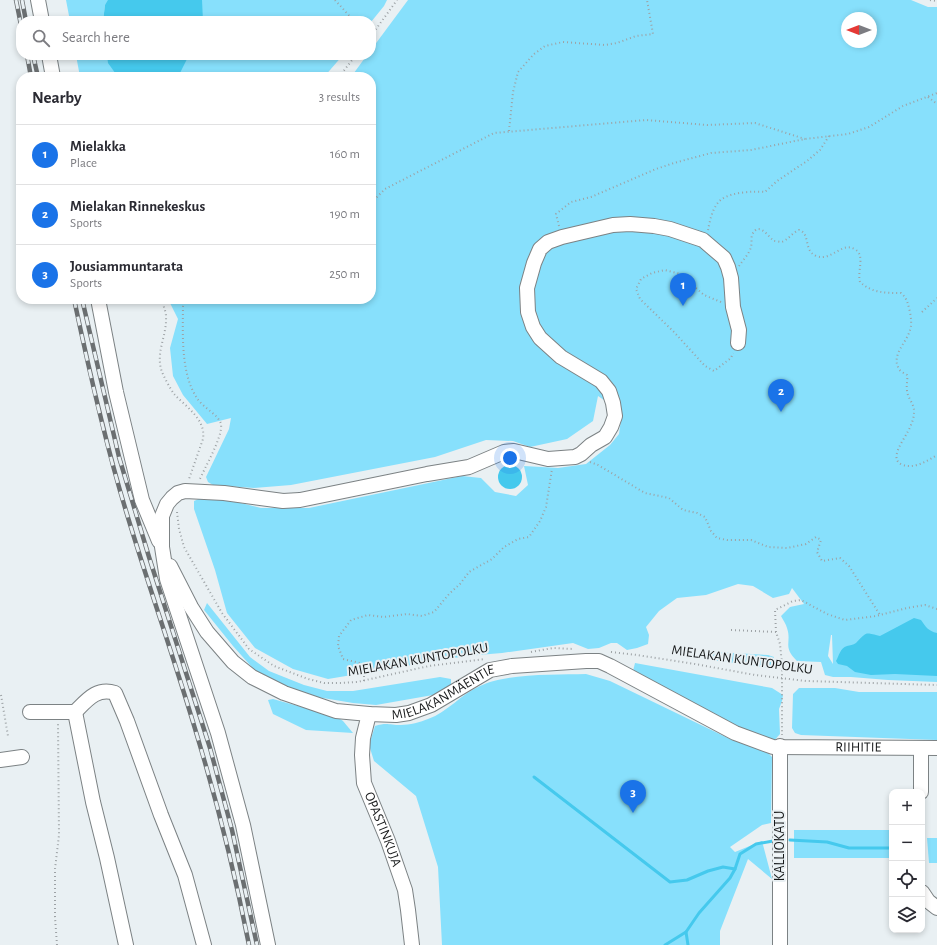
<!DOCTYPE html>
<html lang="en">
<head>
<meta charset="utf-8">
<style>
	:root { --surface:#fff; --page:#f2f2f3; --text:#2b2b33; --muted:#7c7c81; --line:#e1e1e2; --accent:#1a73e8 }
	body { margin:0; font-family:"Alegreya Sans",sans-serif; background:var(--page); color:var(--text) }
	.controls { position:absolute; right:12px; bottom:12px; display:grid; overflow:hidden; border-radius:8px; box-shadow:0 2px 6px #0003 }
	.controls button { width:36px; height:36px; display:grid; place-items:center; padding:0; border:0; border-bottom:1px solid var(--line); background:var(--surface); color:var(--text); font:20px sans-serif }
	.compass { position:absolute; left:841px; top:12px; width:36px; height:36px; border-radius:50%; background:var(--surface); box-shadow:0 2px 6px #0003; rotate:270deg }
	.you { position:absolute; left:510px; top:458px; width:14px; height:14px; margin:-10px; border:3px solid #fff; border-radius:50%; background:#1a73e8; box-shadow:0 0 0 6px #1a73e833 }
	.badge { display:grid; place-items:center; width:26px; height:26px; border-radius:50%; background:var(--accent); color:#fff; font-size:13px; font-weight:700 }
	.pin { position:absolute; translate:-50% -33px; filter:drop-shadow(0 1px 2px #0008) }
	.pin::after { content:''; position:absolute; top:21px; width:14px; height:12px; background:inherit; clip-path:polygon(0 0,100% 0,50% 100%) }
	.list { margin:0; padding:0; list-style:none }
	h2 { display:flex; justify-content:space-between; align-items:center; height:52px; margin:0; padding:0 16px; font-size:17px }
	h2 small { font-size:13px; font-weight:400; color:var(--muted) }
	.list li { display:grid; grid-template-columns:26px 1fr auto; gap:12px; align-items:center; box-sizing:border-box; height:60px; padding:0 16px; border-top:1px solid var(--line) }
	.list b { display:block; font-size:15px; white-space:nowrap }
	.list p { margin:0; font-size:13px; white-space:nowrap; color:var(--muted) }
	.list em { font-size:13px; font-style:normal; color:var(--muted) }
	.icon { flex:none; width:22px; height:22px; fill:none; stroke:currentColor; stroke-width:2; stroke-linecap:round; stroke-linejoin:round }
	.map { position:relative; flex:none; width:937px; height:945px; overflow:hidden }
	.search { position:absolute; background:var(--surface); box-shadow:0 2px 6px #0003; left:16px; top:16px; width:360px; height:44px; display:flex; align-items:center; gap:10px; box-sizing:border-box; padding:0 14px; border-radius:16px; color:var(--muted); font-size:15px }
	.panel { position:absolute; background:var(--surface); box-shadow:0 2px 6px #0003; left:16px; top:72px; width:360px; height:232px; border-radius:16px }
	.map>svg:first-child { display:block }
	.green { fill:#87e0fc; fill-rule:evenodd }
	.water { fill:#45c9ed }
	.lines { fill:none; stroke-linecap:round; stroke-linejoin:round }
	.stream { stroke:#45c9ed; stroke-width:3 }
	.minor-casing { stroke:#7c8284; stroke-width:16 }
	.path { stroke:#9da2a5; stroke-width:2; stroke-dasharray:1 3; stroke-linecap:butt }
	.minor { stroke:#fff; stroke-width:14 }
	.rail-casing { stroke:#6b6f71; stroke-width:4.5 }
	.rail { stroke:#e9f0f3; stroke-width:3; stroke-dasharray:9; stroke-linecap:butt }
	.labels { text-anchor:middle; dominant-baseline:central; stroke-width:4; stroke-linejoin:round; paint-order:stroke }
	.street-label { font-size:14px; fill:#17191a; stroke:#e9f0f3 }
</style>
</head>
<body>
<div class="map">
<svg width="937" height="945" viewBox="0 0 937 945">
	<rect width="100%" height="100%" fill="#e9f0f3"/>
	<g class="green">
		<path d="M66,0h51l-12,5 -2,16h-33z"/>
		<path d="M125,0h262l-3,6 -13,16 -184,-1z"/>
		<path d="M408,0h503l17,7h9v675l-49,-2 -37,-3h-18l-8,-2 -4,-13 -24,-1c-15,-15 -5,-18 -10,-33 -1,-4 -4,-8 -6,-12l9,-9 14,-3 -12,-16 -3,6 -16,4 -20,-12 -15,-2 -32,11 -29,3 -18,13 -13,16 3,8 -1,9 -11,4 -10,2 -10,-7h-6l-12,5 -11,1 -15,-6 -71,10 -36,3 -138,23 -35,-10 -38,-21 -28,-35 -12,-43 -21,-61v-8l7,-3h19l41,10h48l153,-32 19,2 14,14 21,4 12,-11 -4,-19 34,2 28,-4 24,-19 9,-11 3,-22 -24,-16 -5,25 -26,18 -37,8 -17,-6 -27,-1 -51,17 -144,28 -37,3 -41,-3 -5,-3 -2,-5 23,-48 2,-11 -24,6 -24,-29 -10,-19 -3,-28 8,-29 -10,-20h203v-222h-20l16,-22h4v-5zM847,18h24v24h-24zM831,635h1l1,29 -5,-8z"/>
		<path d="M76,55h89l-7,22h-78z"/>
		<path d="M178,55h165l-19,22h-154z"/>
		<path d="M207,603l43,54 19,14 35,14 23,6h26l87,-14 11,2v7l-18,9 -57,10 -23,-2 -48,-8 -46,-20 -26,-29 -29,-36z"/>
		<path d="M717,652l51,3 6,2v7l-6,4 -55,-8 -2,-5z"/>
		<path d="M635,663l137,25 11,7 -1,6 -3,8 1,25 -8,9 -24,-8 -115,-64z"/>
		<path d="M586,674l24,7 122,59 36,13 4,4 -1,66 -9,2 -32,22 5,5 27,-11 10,38 -24,-20 -28,72v14h-278l-4,-78 -22,-71 -42,-35 -5,-16 6,-19c12,-4 14,-1 26,-1 8,0 20,-3 27,-6 20,-7 33,-25 52,-33 26,-13 76,-11 106,-12z"/>
		<path d="M799,688h36l24,4h78v48l-136,-5 -6,-2 -3,-5 1,-34z"/>
		<path d="M273,699l64,18 6,4 10,12 -47,-3 -33,-16 -5,-14z"/>
		<rect x="794" y="830" width="98" height="28"/>
		<path d="M927,838h10v25h-8z"/>
	</g>
	<g class="water">
		<path d="M108,0h94l1,21h-100l2,-16z"/>
		<path d="M107,55h82l-11,22h-60l-10,-14z"/>
		<circle cx="510" cy="477" r="12"/>
		<path d="M914,618l7,2c5,7 7,11 16,13v43l-42,-2 -24,1 -16,-3 -8,-6 -9,-2 -2,-3c3,-5 4,-13 11,-15 3,-1 6,-1 9,-3 11,-11 8,-11 24,-7z"/>
	</g>
	<g class="lines">
		<g class="stream">
			<path d="M534,777l136,105 17,-2 21,-9 15,-4 12,2"/>
			<path d="M790,840l37,2 22,6h43"/>
			<path d="M665,945l21,-13"/>
			<path d="M688,945l-2,-13 13,-19 31,-35 5,-9 5,-15 16,-10 17,-3"/>
		</g>
		<g class="minor-casing">
			<g id="minor">
				<path d="M38,0l4,21"/>
				<path d="M49,55l4,22"/>
				<path d="M98,299l18,93 26,108 17,41"/>
				<path id="s1" d="M170,566l21,41 16,25 26,30 19,15 32,16 52,18 33,3 27,1 13,-2 22,-8 59,-35 22,-4 74,-5h13l11,5 125,67 38,14 164,1"/>
				<path d="M30,712h45c12,-12 22,-25 40,-19l12,28 34,94 24,60 19,70"/>
				<path d="M75,712l18,90 14,56 19,87"/>
				<path id="s2" d="M369,714l-6,24 -1,17 2,28 24,58 17,49 3,20 4,35"/>
				<path d="M0,760l22,-3"/>
				<path d="M921,792v-44"/>
				<path d="M922,892l6,9 9,7"/>
				<path d="M268,945l-25,-120 -25,-92 -51,-154 -5,-32v-31l5,-12 5,-6 6,-5 7,-2 39,2 59,8 17,-1 127,-26 42,-7 35,-15 10,-1 34,8 27,-2 6,-3 10,-9 14,-8 6,-10 4,-11 -2,-13 -4,-12 -8,-10 -40,-24 -21,-19 -7,-11 -5,-15 -1,-24 7,-25 6,-14 8,-7 14,-5 51,-12 17,-1 24,2 16,3 33,11 21,18 4,9 3,11 2,29 6,23 -1,13"/>
				<path d="M780,945v-199"/>
			</g>
		</g>
		<g class="path">
			<path d="M335,0l19,21"/>
			<path d="M930,0l7,1"/>
			<path d="M371,36l26,-36"/>
			<path d="M339,77l17,-22"/>
			<path d="M928,97l9,7"/>
			<path d="M509,131l4,-39 5,-20 16,-18 11,-8 18,-4 42,3 12,-2 19,-7 17,-2 -6,-34"/>
			<path d="M371,203l14,-14 109,-56 152,-13 61,5 48,-2 50,16"/>
			<path d="M559,226l-3,-12 15,-12 20,-5 65,-28 18,-6 37,-10 40,-3 54,-11 43,-5 21,-7 34,-21 34,-13"/>
			<path d="M708,230c2,-10 5,-25 14,-31 10,-7 32,-8 43,-7l12,-11 30,-20 13,-11 9,-14"/>
			<path d="M739,266c4,-6 10,-12 12,-19 1,-4 0,-9 1,-12 7,-15 17,3 22,6 2,0 6,1 7,1 6,-1 11,-9 18,-12 12,4 4,20 17,26 16,6 26,-16 40,-6 9,6 1,22 4,32 12,11 25,11 41,11 6,5 7,11 9,19 1,6 2,12 0,18 -3,12 -18,24 -12,37 1,4 6,6 9,8 1,5 -1,10 0,15 0,8 8,14 7,23 0,6 -4,15 -7,20 -4,8 -19,27 -4,32 12,4 24,-4 34,-10"/>
			<path d="M161,299c2,6 5,12 5,18 1,19 -11,36 -4,55 3,7 8,16 12,22 12,13 32,25 29,45l-14,40"/>
			<path d="M183,302c0,29 -3,71 14,96 6,10 21,16 24,26 2,13 -17,45 -22,57"/>
			<path d="M721,302l-17,-7 -24,-21 -15,-4 -13,3 -11,6 -5,10 4,10 34,33 31,34 9,5 17,-13 2,-5"/>
			<path d="M922,312l15,-14"/>
			<path d="M590,462l8,3 47,28 24,5 14,12 14,3 8,4 6,14 6,7 10,2h24l17,7 19,1 19,-4 10,-7 5,3 -4,12 5,9 18,-3 9,8 31,49"/>
			<path d="M177,512l2,17 5,18 38,66 27,36 25,17 34,13 16,4h17l16,-1 72,-16 56,-7"/>
			<path d="M731,630l45,2 4,12 2,20v71"/>
			<path d="M776,632l-1,-22 18,-9 8,-1 26,14 18,6 31,-4 31,-8 18,-3 12,4"/>
			<path d="M531,652l22,-4 21,1"/>
			<path d="M611,652l26,3 58,9 60,11 51,6 131,4"/>
			<path d="M364,681v-14l-4,-4 -17,-4 -5,-13 1,-10 12,-16 17,-5 16,2 23,-3 15,2 12,-4 15,-18 11,-10 9,-12 23,-13 12,-12 14,-8 11,-2 11,-16 6,-14 6,-38"/>
			<path d="M1,695l7,41"/>
			<path d="M57,945l-2,-28v-48l4,-34 -1,-111"/>
		</g>
		<use href="#minor" class="minor"/>
		<g class="rail-casing">
			<g id="rail">
				<path d="M16,0l5,25"/>
				<path d="M22,0l4,21"/>
				<path d="M27,55l4,22"/>
				<path d="M33,55l5,22"/>
				<path d="M74,299c15,71 31,143 52,212 24,80 52,158 75,238 19,64 35,130 48,196"/>
				<path d="M82,299l37,158 30,100 61,191 22,82 25,115"/>
			</g>
		</g>
		<use href="#rail" class="rail"/>
	</g>
	<g class="labels">
		<g class="street-label">
			<text transform="translate(418 660) rotate(-10)">MIELAKAN KUNTOPOLKU</text>
			<text transform="translate(742 660) rotate(8)">MIELAKAN KUNTOPOLKU</text>
			<text stroke="none"><textPath href="#s1" startOffset="343">MIELAKANMÄENTIE</textPath></text>
			<text stroke="none"><textPath href="#s1" startOffset="785">RIIHITIE</textPath></text>
			<text stroke="none"><textPath href="#s2" startOffset="120">OPASTINKUJA</textPath></text>
			<text transform="translate(780 846) rotate(-90)">KALLIOKATU</text>
		</g>
	</g>
</svg>
<div class="controls">
<button>+</button>
<button>−</button>
<button><svg class="icon" aria-label="locate" viewBox="0 0 24 24"><circle cx="12" cy="12" r="6"/><path d="M12 2v4M12 18v4M2 12h4M18 12h4"/></svg></button>
<button><svg class="icon" aria-label="layers" viewBox="0 0 24 24"><path d="M12 4l9 5-9 5-9-5zM3 14l9 5 9-5"/></svg></button>
</div>
<svg class="compass" viewBox="-18 -18 36 36"><path d="M0-13l5 13h-10z" fill="#e53935"/><path d="M0 13l5-13h-10z" fill="#7c7c81"/></svg>
<div class="you"></div>
<div class="pin badge" style="left:683px;top:306px">1</div>
<div class="pin badge" style="left:781px;top:412px">2</div>
<div class="pin badge" style="left:633px;top:813px">3</div>
<div class="search"><svg class="icon" aria-label="search" viewBox="0 0 24 24"><circle cx="10" cy="10" r="6"/><path d="M15 15l6 6"/></svg>Search here</div>
<section class="panel">
<h2>Nearby<small>3 results</small></h2>
<ul class="list">
<li><span class="badge">1</span><div><b>Mielakka</b><p>Place</p></div><em>160 m</em></li>
<li><span class="badge">2</span><div><b>Mielakan Rinnekeskus</b><p>Sports</p></div><em>190 m</em></li>
<li><span class="badge">3</span><div><b>Jousiammuntarata</b><p>Sports</p></div><em>250 m</em></li>
</ul>
</section>
</div>
</body>
</html>
